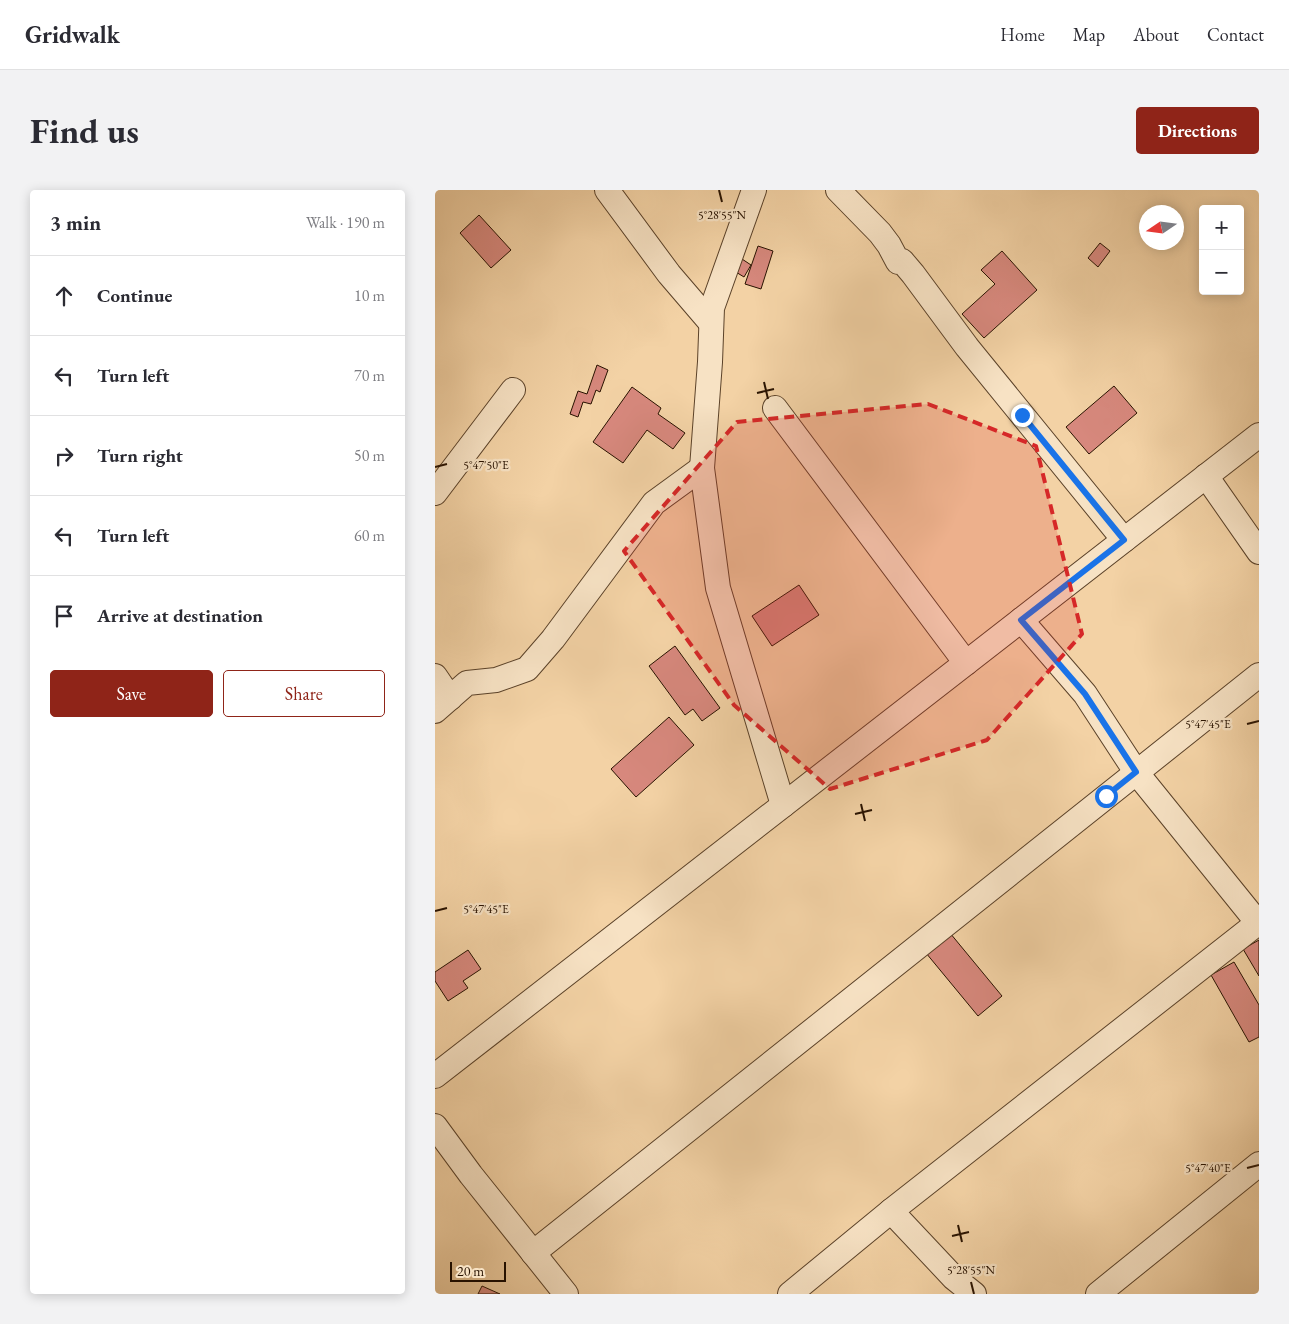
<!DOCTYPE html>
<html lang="en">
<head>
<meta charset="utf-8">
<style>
	:root { --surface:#fff; --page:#f2f2f3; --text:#2b2b33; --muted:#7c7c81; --line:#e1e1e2; --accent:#8f2418 }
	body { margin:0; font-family:"EB Garamond",serif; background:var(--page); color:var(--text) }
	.controls { position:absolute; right:15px; top:15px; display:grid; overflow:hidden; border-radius:5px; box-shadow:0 2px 12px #0003 }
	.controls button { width:45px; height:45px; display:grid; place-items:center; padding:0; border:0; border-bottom:1px solid var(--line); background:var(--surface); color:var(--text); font:25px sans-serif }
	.compass { position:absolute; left:704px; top:15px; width:45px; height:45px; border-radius:50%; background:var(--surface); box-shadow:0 2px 12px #0003; rotate:257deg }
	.scale { position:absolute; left:15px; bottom:12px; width:56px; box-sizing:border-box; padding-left:5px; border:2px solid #281200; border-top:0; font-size:14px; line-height:18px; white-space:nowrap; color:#281200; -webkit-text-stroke:4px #f7e2c4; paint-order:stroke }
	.stop { position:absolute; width:15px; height:15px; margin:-11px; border:4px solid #1a73e8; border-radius:50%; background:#fff }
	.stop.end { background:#1a73e8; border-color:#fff; box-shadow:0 1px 5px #0008 }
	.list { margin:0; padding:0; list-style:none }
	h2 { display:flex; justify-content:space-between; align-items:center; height:65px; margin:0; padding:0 20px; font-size:21px }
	h2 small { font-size:16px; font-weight:400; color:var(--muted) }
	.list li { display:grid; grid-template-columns:32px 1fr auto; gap:15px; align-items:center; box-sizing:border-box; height:80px; padding:0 20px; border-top:1px solid var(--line) }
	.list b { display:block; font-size:19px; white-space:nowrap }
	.list em { font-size:16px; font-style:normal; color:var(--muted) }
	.actions { display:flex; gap:10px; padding:15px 20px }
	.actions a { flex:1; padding:11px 0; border:1px solid var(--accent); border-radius:5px; text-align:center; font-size:18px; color:var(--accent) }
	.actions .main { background:var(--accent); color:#fff }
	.icon { flex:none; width:28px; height:28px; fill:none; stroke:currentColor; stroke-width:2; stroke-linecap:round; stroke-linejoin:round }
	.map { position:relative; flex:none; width:824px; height:1104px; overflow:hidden; border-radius:5px }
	header { display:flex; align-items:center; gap:30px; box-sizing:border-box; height:70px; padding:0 25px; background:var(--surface); border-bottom:1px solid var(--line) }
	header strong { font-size:24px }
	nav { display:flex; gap:28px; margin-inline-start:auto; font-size:18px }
	.intro { display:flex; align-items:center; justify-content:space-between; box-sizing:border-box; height:120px; padding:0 30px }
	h1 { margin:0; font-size:35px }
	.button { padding:12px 22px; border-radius:5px; background:var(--accent); color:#fff; font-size:18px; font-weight:700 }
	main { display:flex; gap:30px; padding:0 30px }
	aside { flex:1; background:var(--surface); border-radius:5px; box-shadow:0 2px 12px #0003 }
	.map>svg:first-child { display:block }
	.building { fill:#d7887d; stroke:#281200 }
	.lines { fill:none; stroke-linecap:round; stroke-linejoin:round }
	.minor-casing { stroke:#5b4229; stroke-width:26 }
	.minor { stroke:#f7e2c4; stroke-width:24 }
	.route { stroke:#1a73e8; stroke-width:6 }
	.marked { fill:#d62828; fill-opacity:0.2; stroke:#d62828; stroke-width:4; stroke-dasharray:10 6; stroke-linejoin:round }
	.ticks { fill:none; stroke:#281200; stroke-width:2 }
	.ticks-label { font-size:12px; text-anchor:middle; fill:#281200; stroke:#f7e2c4; stroke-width:4.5; stroke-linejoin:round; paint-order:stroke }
</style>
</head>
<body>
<header>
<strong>Gridwalk</strong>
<nav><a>Home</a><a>Map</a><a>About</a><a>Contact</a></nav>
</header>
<div class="intro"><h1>Find us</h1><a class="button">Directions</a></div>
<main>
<aside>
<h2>3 min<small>Walk · 190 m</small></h2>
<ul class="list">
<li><svg class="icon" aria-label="ahead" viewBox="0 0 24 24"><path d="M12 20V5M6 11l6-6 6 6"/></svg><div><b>Continue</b></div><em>10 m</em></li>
<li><svg class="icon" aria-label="left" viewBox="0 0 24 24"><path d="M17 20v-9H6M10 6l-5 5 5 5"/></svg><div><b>Turn left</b></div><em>70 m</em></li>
<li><svg class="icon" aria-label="right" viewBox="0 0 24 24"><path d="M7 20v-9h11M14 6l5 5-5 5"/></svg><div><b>Turn right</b></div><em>50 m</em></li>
<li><svg class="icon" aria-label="left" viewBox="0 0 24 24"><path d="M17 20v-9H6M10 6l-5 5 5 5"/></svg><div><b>Turn left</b></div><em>60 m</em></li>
<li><svg class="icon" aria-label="arrive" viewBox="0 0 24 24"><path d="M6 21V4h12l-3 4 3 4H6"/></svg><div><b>Arrive at destination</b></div></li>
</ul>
<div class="actions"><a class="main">Save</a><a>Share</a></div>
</aside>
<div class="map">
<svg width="824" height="1104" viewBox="0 0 824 1104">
	<rect width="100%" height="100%" fill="#f3d2a5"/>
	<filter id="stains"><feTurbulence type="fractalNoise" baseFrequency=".004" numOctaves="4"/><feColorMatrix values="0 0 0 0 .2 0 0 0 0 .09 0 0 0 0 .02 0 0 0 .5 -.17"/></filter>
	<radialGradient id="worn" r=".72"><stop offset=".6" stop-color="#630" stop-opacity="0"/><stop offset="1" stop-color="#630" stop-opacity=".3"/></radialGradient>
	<g class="building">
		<path d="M44,25l32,35 -20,18 -31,-35z"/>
		<path d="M665,53l10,8 -12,16 -10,-9z"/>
		<path d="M323,56l15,5 -12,38 -16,-5z"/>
		<path d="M567,61l35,39 -53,48 -22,-24 33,-30 -14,-14z"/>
		<path d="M304,67l12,8 -7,12 -13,-8z"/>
		<path d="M162,175l11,5 -8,22 -4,-2 -5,14 -8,-2 -5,15 -8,-3 8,-23 9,3z"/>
		<path d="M679,196l23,27 -48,41 -23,-27z"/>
		<path d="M197,197l29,21 -3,6 27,19 -12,16 -26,-19 -24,33 -30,-21z"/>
		<path d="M364,395l20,30 -47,31 -20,-30z"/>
		<path d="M240,456l45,62 -18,13 -9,-12 -8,6 -36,-49z"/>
		<path d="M234,527l25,28 -58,52 -25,-28z"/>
		<path d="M515,743l52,63 -24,20 -52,-63z"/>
		<path d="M824,750v36l-16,-27z"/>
		<path d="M33,760l13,19 -18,12 5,7 -20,13 -13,-20v-9z"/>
		<path d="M799,772l25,43v32l-10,5 -38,-67z"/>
		<path d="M47,1096l18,8h-22z"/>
	</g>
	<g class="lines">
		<g class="minor-casing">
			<g id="minor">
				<path d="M172,0l62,84 42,49"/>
				<path d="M319,0l-42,118 -2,54 -8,106 16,120 65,217"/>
				<path d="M403,0l42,43 9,12 9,17 4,-1 11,13 54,73 157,193"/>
				<path d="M340,218l191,255"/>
				<path d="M771,286l53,76"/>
				<path d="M0,303l78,-103"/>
				<path d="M586,430l64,74 51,78 122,151"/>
				<path d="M0,486l15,22"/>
				<path d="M0,521l32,-28 29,-3 31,-11 26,-30 101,-136 48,-35"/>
				<path d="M0,886l824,-641"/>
				<path d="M0,936l36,49 95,119"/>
				<path d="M456,1021l63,67 20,16"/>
				<path d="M98,1063l726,-578"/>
				<path d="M355,1104l101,-83 368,-289"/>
				<path d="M663,1104l161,-130"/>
			</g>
		</g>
		<use href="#minor" class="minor"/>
	</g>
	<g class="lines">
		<path class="route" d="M587,225l102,125 -103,80 64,74 51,78 -30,24"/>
	</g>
	<path class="marked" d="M493,214l108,42 46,188 -95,106 -157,49 -96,-84 -110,-154 113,-129z"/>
	<path class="ticks" d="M284,0l3,12M329,192l4,17M322,203l17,-4M0,277l12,-3M812,534l12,-3M426,614l4,17M420,624l17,-4M0,721l12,-3M812,978l12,-3M523,1035l4,17M517,1046l17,-4M536,1092l3,12"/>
	<g class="ticks-label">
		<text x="287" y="29">5°28'55"N</text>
		<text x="51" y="279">5°47'50"E</text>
		<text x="773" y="538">5°47'45"E</text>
		<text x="51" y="723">5°47'45"E</text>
		<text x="773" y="982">5°47'40"E</text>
		<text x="536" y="1084">5°28'55"N</text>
	</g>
	<rect width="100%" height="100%" filter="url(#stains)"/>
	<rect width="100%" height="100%" fill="url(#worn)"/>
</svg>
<div class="controls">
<button>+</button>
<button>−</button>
</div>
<svg class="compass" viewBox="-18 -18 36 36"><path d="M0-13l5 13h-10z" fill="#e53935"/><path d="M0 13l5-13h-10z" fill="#7c7c81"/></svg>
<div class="scale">20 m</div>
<div class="stop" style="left:671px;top:606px"></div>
<div class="stop end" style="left:587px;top:225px"></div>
</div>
</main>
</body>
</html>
